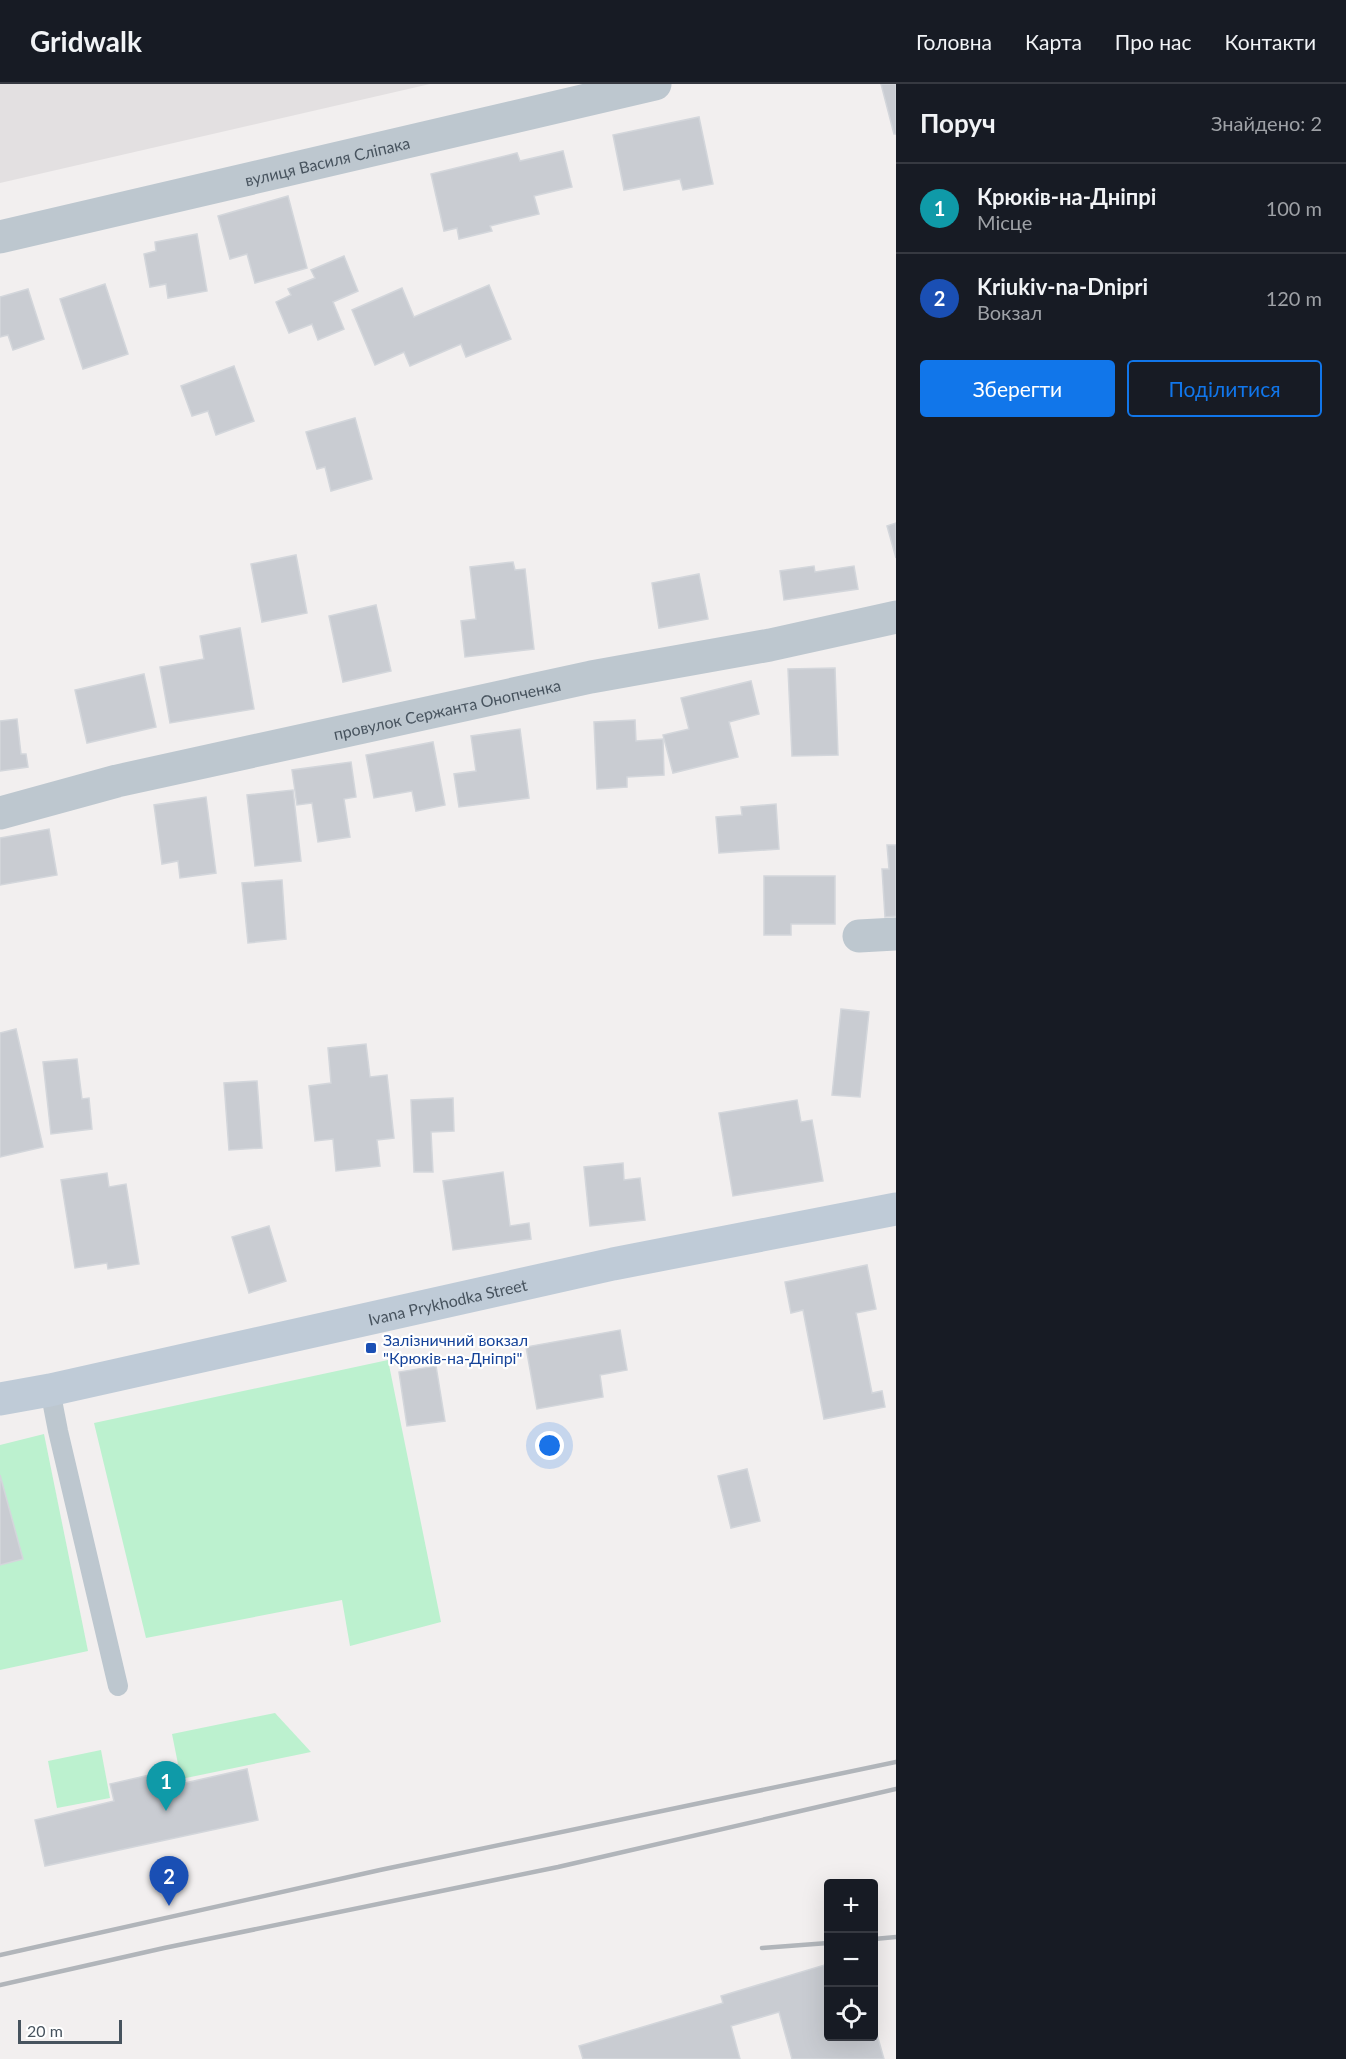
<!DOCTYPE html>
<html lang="uk">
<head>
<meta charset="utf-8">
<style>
	:root { --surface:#171b24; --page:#242831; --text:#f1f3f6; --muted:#9ea1a6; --line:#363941; --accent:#1176ea }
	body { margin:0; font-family:Lato,sans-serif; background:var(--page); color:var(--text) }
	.controls { position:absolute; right:18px; bottom:18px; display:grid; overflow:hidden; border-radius:6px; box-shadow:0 6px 24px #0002 }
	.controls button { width:54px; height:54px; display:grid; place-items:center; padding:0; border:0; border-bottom:2px solid var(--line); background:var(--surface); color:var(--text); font:30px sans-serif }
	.scale { position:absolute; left:18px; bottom:15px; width:104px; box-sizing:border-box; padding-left:6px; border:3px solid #47535e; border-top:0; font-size:16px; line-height:21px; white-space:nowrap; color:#47535e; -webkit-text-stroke:4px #fff; paint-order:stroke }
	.you { position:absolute; left:550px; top:1362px; width:21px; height:21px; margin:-15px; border:4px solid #fff; border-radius:50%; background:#1a73e8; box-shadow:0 0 0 9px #1a73e833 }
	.badge { display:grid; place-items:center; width:39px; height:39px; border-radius:50%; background:var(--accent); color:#fff; font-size:20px; font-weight:700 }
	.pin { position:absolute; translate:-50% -50px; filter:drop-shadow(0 2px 3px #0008) }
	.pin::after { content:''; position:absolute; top:32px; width:21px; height:18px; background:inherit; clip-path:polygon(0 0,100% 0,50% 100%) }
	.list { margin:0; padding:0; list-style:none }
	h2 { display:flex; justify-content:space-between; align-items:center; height:78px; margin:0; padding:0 24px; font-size:26px }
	h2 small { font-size:20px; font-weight:400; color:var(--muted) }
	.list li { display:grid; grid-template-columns:39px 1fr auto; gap:18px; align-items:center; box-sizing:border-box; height:90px; padding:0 24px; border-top:2px solid var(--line) }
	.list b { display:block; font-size:22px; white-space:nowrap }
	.list p { margin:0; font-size:20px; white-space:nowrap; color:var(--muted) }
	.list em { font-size:20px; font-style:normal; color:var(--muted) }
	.actions { display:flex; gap:12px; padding:18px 24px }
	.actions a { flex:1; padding:14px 0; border:2px solid var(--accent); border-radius:6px; text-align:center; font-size:21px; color:var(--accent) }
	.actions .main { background:var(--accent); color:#fff }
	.icon { flex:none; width:33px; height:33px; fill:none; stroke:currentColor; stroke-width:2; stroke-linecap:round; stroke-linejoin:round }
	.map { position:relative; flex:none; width:896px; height:1975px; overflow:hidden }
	header { display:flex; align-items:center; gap:36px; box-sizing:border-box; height:84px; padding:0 30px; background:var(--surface); border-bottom:2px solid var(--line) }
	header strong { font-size:28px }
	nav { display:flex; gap:33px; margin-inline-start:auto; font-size:21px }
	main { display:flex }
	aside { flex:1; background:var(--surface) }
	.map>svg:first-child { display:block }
	.education { fill:#e3e0e1 }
	.green { fill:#bcf1cf }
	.building { fill:#c9ccd2; stroke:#d3d6db; stroke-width:1.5 }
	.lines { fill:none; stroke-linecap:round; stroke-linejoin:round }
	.lane { stroke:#bdc7cf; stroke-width:20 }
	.street { stroke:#bdc7cf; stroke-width:33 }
	.secondary { stroke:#bfcbd7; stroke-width:33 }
	.rail { stroke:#b1b5ba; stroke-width:4.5 }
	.transit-dot { fill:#1a4fb4; stroke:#fff; stroke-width:2 }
	.labels { text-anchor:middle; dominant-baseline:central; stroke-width:4.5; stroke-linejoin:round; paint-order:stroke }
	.street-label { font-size:16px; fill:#47535e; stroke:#fff }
	.transit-label { font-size:16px; fill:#164399; stroke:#fff; text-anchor:start }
</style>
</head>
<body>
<header>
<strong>Gridwalk</strong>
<nav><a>Головна</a><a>Карта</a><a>Про нас</a><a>Контакти</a></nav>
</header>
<main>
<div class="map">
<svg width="896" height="1975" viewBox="0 0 896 1975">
	<rect width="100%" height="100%" fill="#f2efef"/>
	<path class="education" d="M0,0h430l-430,99z"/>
	<g class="green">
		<path d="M388,1276l53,262 -91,24 -8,-46 -196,38 -52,-215z"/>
		<path d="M44,1350l44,217 -88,19v-225z"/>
		<path d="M275,1629l36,39 -130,27 -9,-45z"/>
		<path d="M101,1666l9,48 -53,10 -9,-47z"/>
	</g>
	<g class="building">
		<path d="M881,0h15v50h-2z"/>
		<path d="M699,33l14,67 -30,6 -3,-11 -56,11 -11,-55z"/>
		<path d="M563,67l9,36 -38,9 5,18 -49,12 2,5 -33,8 -2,-11 -13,3 -13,-57 86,-21 3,8z"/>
		<path d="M288,112l19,72 -52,15 -8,-29 -17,5 -12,-43z"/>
		<path d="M197,150l10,57 -39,7 -2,-14 -16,3 -6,-33 12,-3 -1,-9z"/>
		<path d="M344,172l14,35 -25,11 11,27 -26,11 -6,-16 -23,9 -13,-31 15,-7 -3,-6 27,-11 -4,-8z"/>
		<path d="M105,200l23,70 -45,15 -23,-70z"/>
		<path d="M489,201l22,54 -45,18 -5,-13 -51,22 -6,-14 -29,13 -23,-55 50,-22 12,29z"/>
		<path d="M28,205l16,50 -31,11 -5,-15 -8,2v-40z"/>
		<path d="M234,282l20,55 -38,14 -8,-24 -16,5 -11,-30z"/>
		<path d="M355,334l17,61 -41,12 -6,-24 -8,2 -11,-37z"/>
		<path d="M896,439v35l-9,-32z"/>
		<path d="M296,471l11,58 -45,9 -11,-58z"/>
		<path d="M513,478l2,8 10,-1 9,80 -69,8 -4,-36 15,-2 -6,-52z"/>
		<path d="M814,482l1,6 39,-6 4,23 -74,11 -4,-29z"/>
		<path d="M699,490l9,45 -49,9 -7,-45z"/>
		<path d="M376,521l15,66 -48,11 -14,-66z"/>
		<path d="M240,544l14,81 -84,14 -10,-56 44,-8 -4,-23z"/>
		<path d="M835,584l3,87 -46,1 -4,-87z"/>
		<path d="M144,590l12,53 -69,16 -12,-53z"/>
		<path d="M751,597l8,33 -30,8 9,35 -65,16 -10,-38 26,-6 -8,-31z"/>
		<path d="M17,635l4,35h5l2,13 -28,4v-50z"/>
		<path d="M635,636l1,21 27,-2 1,36 -37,2v10l-30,2 -3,-67z"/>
		<path d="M520,645l9,69 -70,9 -5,-33 22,-3 -5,-35z"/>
		<path d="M433,658l12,63 -29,6 -4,-20 -38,7 -8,-43z"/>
		<path d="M351,678l5,35 -12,2 6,38 -32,5 -6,-39 -15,2 -5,-35z"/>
		<path d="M293,706l8,71 -46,5 -8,-71z"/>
		<path d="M206,713l10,76 -36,5 -2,-17 -16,3 -8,-59z"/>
		<path d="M776,720l3,45 -60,4 -3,-36 26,-2 -1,-8z"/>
		<path d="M49,745l8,46 -57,10v-47z"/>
		<path d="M887,761h9v71l-11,1 -3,-48h7z"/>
		<path d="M764,792h71v48h-44v11h-27z"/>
		<path d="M282,796l4,59 -38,4 -6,-60z"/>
		<path d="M841,925l28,3 -9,85 -28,-2z"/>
		<path d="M16,945l27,118 -43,10v-124z"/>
		<path d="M366,960l4,33 17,-2 7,63 -17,2 3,26 -44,5 -3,-32 -18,2 -6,-55 22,-3 -3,-35z"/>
		<path d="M77,975l5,40 7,-1 3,31 -41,5 -8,-72z"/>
		<path d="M257,997l5,67 -33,2 -5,-67z"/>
		<path d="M453,1014l1,33 -23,1 2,40h-19l-3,-72z"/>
		<path d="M797,1016l4,22 11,-2 11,61 -90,15 -14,-83z"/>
		<path d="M623,1079l1,17 16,-2 5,42 -55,6 -6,-59z"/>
		<path d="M503,1088l7,54 19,-3 2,16 -78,11 -10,-69z"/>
		<path d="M107,1089l2,14 17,-3 13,80 -31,5 -1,-6 -32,5 -14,-88z"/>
		<path d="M269,1142l17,55 -37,12 -17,-56z"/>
		<path d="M867,1181l9,44 -20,4 16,80 10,-2 3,16 -61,12 -21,-109 -12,3 -6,-31z"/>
		<path d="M620,1246l7,40 -27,5 3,22 -66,12 -11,-62z"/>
		<path d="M436,1282l9,55 -38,5 -8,-54z"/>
		<path d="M747,1385l13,52 -29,7 -13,-52z"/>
		<path d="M0,1391l23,84 -23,6z"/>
		<path d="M247,1685l11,51 -213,46 -10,-46 79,-19 -4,-17 53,-12 4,15z"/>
		<path d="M828,1880v72h46v-12l10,35h-92l-13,-47 -48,14 9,33h-157l-4,-13 144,-43 -2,-7z"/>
	</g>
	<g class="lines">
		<path class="lane" d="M50,1306l8,41 60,255"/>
		<g class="street">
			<path id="s1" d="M0,153l655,-153"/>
			<path id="s2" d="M0,729l117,-32 474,-104 179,-32 126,-28"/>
			<path d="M859,852l37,-2"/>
		</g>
		<path class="secondary" id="s3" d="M0,1315l50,-9 563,-126 283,-55"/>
		<g class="rail">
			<path d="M874,1855l22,-2"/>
			<path d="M762,1864l66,-5"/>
			<path d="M0,1871l380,-85 516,-108"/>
			<path d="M0,1901l164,-37 394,-81 338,-78"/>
		</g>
	</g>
	<rect class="transit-dot" x="365" y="1258" width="12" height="12" rx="3"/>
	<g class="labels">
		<g class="street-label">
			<text stroke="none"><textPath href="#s1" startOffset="336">вулиця Василя Сліпака</textPath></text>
			<text stroke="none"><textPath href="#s2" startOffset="459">провулок Сержанта Онопченка</textPath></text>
			<text stroke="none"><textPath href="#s3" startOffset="458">Ivana Prykhodka Street</textPath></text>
		</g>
		<g class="transit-label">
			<text x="383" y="1255">Залізничний вокзал<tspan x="383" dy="18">"Крюкiв-на-Днiпрi"</tspan></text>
		</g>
	</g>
</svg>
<div class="controls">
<button>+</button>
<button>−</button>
<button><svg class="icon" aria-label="locate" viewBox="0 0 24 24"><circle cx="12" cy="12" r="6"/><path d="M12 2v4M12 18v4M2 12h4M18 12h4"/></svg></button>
</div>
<div class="scale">20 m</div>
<div class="you"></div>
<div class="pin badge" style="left:166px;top:1727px;background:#0f9aa8">1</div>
<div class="pin badge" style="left:169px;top:1822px;background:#1a4fb4">2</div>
</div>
<aside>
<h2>Поруч<small>Знайдено: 2</small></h2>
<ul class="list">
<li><span class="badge" style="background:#0f9aa8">1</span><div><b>Крюків-на-Дніпрі</b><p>Місце</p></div><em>100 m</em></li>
<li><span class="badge" style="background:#1a4fb4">2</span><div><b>Kriukiv-na-Dnipri</b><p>Вокзал</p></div><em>120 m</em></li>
</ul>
<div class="actions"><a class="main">Зберегти</a><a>Поділитися</a></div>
</aside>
</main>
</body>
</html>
